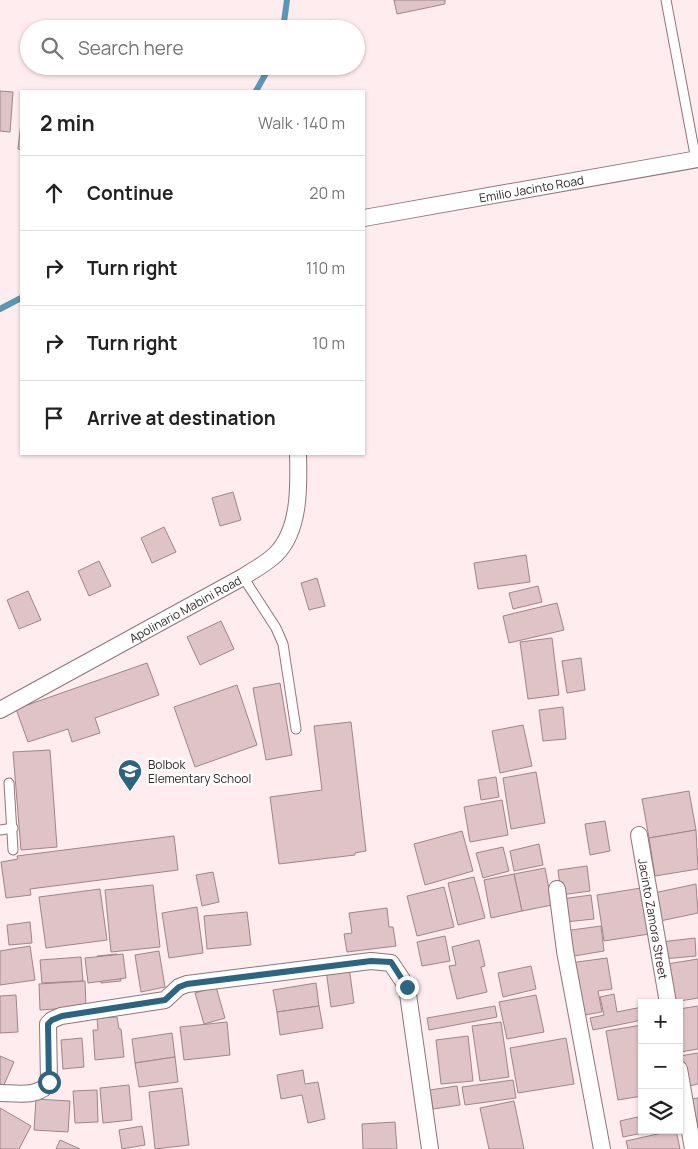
<!DOCTYPE html>
<html lang="en">
<head>
<meta charset="utf-8">
<style>
	:root { --surface:#fff; --page:#f6f6f6; --text:#222; --muted:#767676; --line:#e0e0e0 }
	body { margin:0; font-family:Manrope,sans-serif; background:var(--page); color:var(--text) }
	.controls { position:absolute; right:15px; bottom:15px; display:grid; overflow:hidden; border-radius:0px; box-shadow:0 1px 4px #0004 }
	.controls button { width:45px; height:45px; display:grid; place-items:center; padding:0; border:0; border-bottom:1px solid var(--line); background:var(--surface); color:var(--text); font:25px sans-serif }
	.stop { position:absolute; width:15px; height:15px; margin:-11px; border:4px solid #2d647f; border-radius:50%; background:#fff }
	.stop.end { background:#2d647f; border-color:#fff; box-shadow:0 1px 5px #0008 }
	.list { margin:0; padding:0; list-style:none }
	h2 { display:flex; justify-content:space-between; align-items:center; height:65px; margin:0; padding:0 20px; font-size:21px }
	h2 small { font-size:16px; font-weight:400; color:var(--muted) }
	.list li { display:grid; grid-template-columns:32px 1fr auto; gap:15px; align-items:center; box-sizing:border-box; height:75px; padding:0 20px; border-top:1px solid var(--line) }
	.list b { display:block; font-size:19px; white-space:nowrap }
	.list em { font-size:16px; font-style:normal; color:var(--muted) }
	.icon { flex:none; width:28px; height:28px; fill:none; stroke:currentColor; stroke-width:2; stroke-linecap:round; stroke-linejoin:round }
	.map { position:relative; flex:none; width:698px; height:1149px; overflow:hidden }
	.search { position:absolute; background:var(--surface); box-shadow:0 1px 4px #0004; left:20px; top:20px; width:345px; height:55px; display:flex; align-items:center; gap:12px; box-sizing:border-box; padding:0 18px; border-radius:28px; color:var(--muted); font-size:19px }
	.panel { position:absolute; background:var(--surface); box-shadow:0 1px 4px #0004; left:20px; top:90px; width:345px; height:365px; border-radius:0px }
	.map>svg:first-child { display:block }
	.lines { fill:none; stroke-linecap:round; stroke-linejoin:round }
	.stream { stroke:#5b96b6; stroke-width:6 }
	.building { fill:#dfc3c7; stroke:#9f8589 }
	.lane-casing { stroke:#8f7579; stroke-width:11 }
	.street-casing { stroke:#8f7579; stroke-width:18 }
	.lane { stroke:#fff; stroke-width:9 }
	.street { stroke:#fff; stroke-width:16 }
	.route { stroke:#2d647f; stroke-width:6 }
	.labels { text-anchor:middle; dominant-baseline:central; stroke-width:5; stroke-linejoin:round; paint-order:stroke }
	.street-label { font-size:12px; fill:#312628; stroke:#fff }
	.poi-label { font-size:12px; fill:#312628; stroke:#fff; text-anchor:start }
</style>
</head>
<body>
<div class="map">
<svg width="698" height="1149" viewBox="0 0 698 1149">
	<rect width="100%" height="100%" fill="#feecee"/>
	<g class="lines">
		<g class="stream">
			<path d="M283,29l4,-29"/>
			<path d="M256,91l14,-25"/>
			<path d="M0,309l21,-11"/>
		</g>
	</g>
	<g class="building">
		<path d="M394,0h51v4l-48,10z"/>
		<path d="M330,20l17,9h-21z"/>
		<path d="M0,91l13,1 -3,40 -10,-1z"/>
		<path d="M21,123v27l-3,-1z"/>
		<path d="M233,492l8,28 -21,6 -8,-28z"/>
		<path d="M164,527l12,25 -24,11 -11,-25z"/>
		<path d="M526,555l4,27 -52,7 -4,-26z"/>
		<path d="M99,561l12,25 -22,10 -11,-25z"/>
		<path d="M317,578l8,28 -16,4 -8,-27z"/>
		<path d="M538,586l4,16 -29,7 -4,-16z"/>
		<path d="M28,591l13,29 -22,9 -12,-29z"/>
		<path d="M557,603l7,27 -55,13 -6,-27z"/>
		<path d="M221,621l13,28 -34,16 -13,-28z"/>
		<path d="M552,638l7,57 -31,4 -8,-57z"/>
		<path d="M581,658l4,32 -18,3 -5,-32z"/>
		<path d="M147,663l12,32 -64,23 5,15 -28,9 -4,-13 -40,13 -12,-33z"/>
		<path d="M280,683l12,72 -26,5 -13,-72z"/>
		<path d="M237,685l20,60 -62,22 -21,-60z"/>
		<path d="M563,707l3,32 -23,2 -4,-31z"/>
		<path d="M351,722l15,129 -11,2v2l-76,9 -9,-67 52,-7 -8,-64z"/>
		<path d="M523,725l9,41 -32,7 -8,-42z"/>
		<path d="M50,750l7,97 -36,3 -8,-98z"/>
		<path d="M536,772l9,51 -34,6 -8,-51z"/>
		<path d="M496,777l3,20 -18,3 -3,-20z"/>
		<path d="M689,791l7,39 -47,8 -7,-39z"/>
		<path d="M502,800l6,35 -38,7 -6,-35z"/>
		<path d="M605,821l5,30 -20,4 -5,-31z"/>
		<path d="M696,830l2,39 -43,7 -6,-38z"/>
		<path d="M462,831l11,40 -48,14 -11,-41z"/>
		<path d="M174,836l4,34 -148,19 1,6 -25,3 -5,-36 17,-3 -1,-3z"/>
		<path d="M539,844l4,21 -29,6 -4,-20z"/>
		<path d="M503,847l6,24 -26,7 -7,-25z"/>
		<path d="M587,866l3,25 -29,4 -3,-25z"/>
		<path d="M545,868l7,37 -30,6 -8,-37z"/>
		<path d="M213,872l6,30 -17,4 -6,-31z"/>
		<path d="M514,874l8,37 -31,7 -7,-38z"/>
		<path d="M474,877l11,41 -27,7 -10,-42z"/>
		<path d="M696,884l2,29 -38,8 -6,-28z"/>
		<path d="M153,885l7,62 -49,5 -6,-62z"/>
		<path d="M444,887l10,40 -37,9 -10,-40z"/>
		<path d="M641,888l8,46 -45,7 -7,-46z"/>
		<path d="M100,889l7,51 -61,8 -7,-51z"/>
		<path d="M591,895l3,24 -29,3 -3,-23z"/>
		<path d="M197,907l6,46 -34,5 -7,-45z"/>
		<path d="M387,908l2,19h4l3,19 -49,6 -3,-18 8,-1 -3,-20z"/>
		<path d="M247,912l4,33 -44,4 -3,-33z"/>
		<path d="M30,922l2,21 -23,2 -2,-20z"/>
		<path d="M601,926l3,25 -36,6 -4,-26z"/>
		<path d="M445,936l5,25 -28,5 -5,-24z"/>
		<path d="M695,938l1,18 -33,3 -2,-17z"/>
		<path d="M479,940l6,26 -4,1 6,25 -30,7 -8,-33 7,-1 -4,-18z"/>
		<path d="M30,946l5,34 -35,5v-34z"/>
		<path d="M159,951l6,36 -24,5 -6,-37z"/>
		<path d="M117,954l4,27 -20,2 -4,-27z"/>
		<path d="M123,954l3,24 -38,5 -3,-25z"/>
		<path d="M81,957l2,24 -41,2 -2,-23z"/>
		<path d="M607,958l5,31 -14,2 4,21 -23,4 -9,-53z"/>
		<path d="M698,959v39l-24,4 -7,-38z"/>
		<path d="M531,966l5,23 -33,8 -5,-24z"/>
		<path d="M349,967l5,36 -23,4 -5,-37z"/>
		<path d="M85,981l1,26 -46,3 -1,-26z"/>
		<path d="M316,983l3,23 -42,6 -4,-22z"/>
		<path d="M216,987l9,31 -21,6 -9,-31z"/>
		<path d="M614,994l3,18 25,-5v13l-49,10 -3,-12 14,-3 -4,-18z"/>
		<path d="M16,995l2,37 -18,1v-37z"/>
		<path d="M536,995l8,37 -37,7 -8,-37z"/>
		<path d="M319,1006l4,22 -43,7 -3,-23z"/>
		<path d="M495,1006l2,11 -68,13 -2,-12z"/>
		<path d="M698,1006v43l-18,3 -1,-43z"/>
		<path d="M117,1017l2,12h2l3,28 -29,3 -2,-30h5l-1,-12z"/>
		<path d="M227,1022l3,33 -46,5 -4,-33z"/>
		<path d="M501,1022l8,55 -29,4 -8,-55z"/>
		<path d="M642,1025v71l-24,4 -12,-69z"/>
		<path d="M172,1033l3,24 -40,6 -3,-24z"/>
		<path d="M468,1036l5,45 -32,3 -5,-44z"/>
		<path d="M82,1038l2,29 -21,2 -2,-29z"/>
		<path d="M566,1038l8,46 -56,9 -8,-45z"/>
		<path d="M698,1053v31l-13,3 -5,-31z"/>
		<path d="M0,1056l14,6 -11,25 -3,-1z"/>
		<path d="M175,1057l3,25 -39,5 -4,-24z"/>
		<path d="M303,1070l2,14 13,-2 7,37 -17,4 -6,-28 -21,4 -4,-24z"/>
		<path d="M513,1080l3,18 -51,7 -3,-18z"/>
		<path d="M129,1085l3,35 -29,3 -3,-35z"/>
		<path d="M457,1086l3,19 -27,4 -3,-19z"/>
		<path d="M182,1088l7,57 -34,4 -6,-57z"/>
		<path d="M97,1090l1,32 -23,1 -2,-32z"/>
		<path d="M698,1098v49l-8,-48z"/>
		<path d="M36,1099l34,2 -2,31 -34,-2z"/>
		<path d="M514,1101l10,48h-35l-9,-41z"/>
		<path d="M0,1108l31,18 -12,23h-19z"/>
		<path d="M642,1116v14l11,1 -30,6 -3,-16z"/>
		<path d="M395,1122l2,27h-34l-1,-25z"/>
		<path d="M142,1126l3,19 -23,4 -3,-19z"/>
		<path d="M676,1130l4,19h-52l-2,-8z"/>
		<path d="M60,1140l20,9h-24z"/>
	</g>
	<g class="lines">
		<g class="lane-casing">
			<g id="lane">
				<path d="M666,0l30,160"/>
				<path d="M243,577l33,51 7,16 13,85"/>
				<path d="M9,783l4,67"/>
				<path d="M0,830l13,-2"/>
			</g>
		</g>
		<g class="street-casing">
			<g id="street">
				<path id="s1" d="M364,218l334,-59"/>
				<path id="s2" d="M0,710l243,-133c11,-7 24,-14 33,-23 24,-24 23,-68 22,-100"/>
				<path id="s3" d="M639,835l29,168"/>
				<path d="M557,889l8,62 37,198"/>
				<path d="M679,1069l14,80"/>
				<path d="M0,1093c16,0 40,5 49,-11l-1,-58 4,-4 9,-4 104,-16 14,-13 8,-3 184,-23 20,2 16,24 23,162"/>
			</g>
		</g>
		<use href="#lane" class="lane"/>
		<use href="#street" class="street"/>
	</g>
	<g class="lines">
		<path class="route" d="M49,1082l-1,-58 4,-4 10,-4 103,-16 14,-13 8,-3 184,-23 20,1 16,25"/>
	</g>
	<defs>
		<g id="school-pin" transform="scale(1.25)"><path d="M0 17L-7.5 6A9.5 9.5 0 1 1 7.5 6Z" fill="#2d647f" stroke="#fff"/><path d="M0-5L7-2L0 1L-7-2ZM-4 1L0 2.5L4 1V4Q0 6-4 4Z" fill="#fff"/></g>
	</defs>
	<g fill-rule="evenodd">
		<use href="#school-pin" x="130" y="771"/>
	</g>
	<g class="labels">
		<g class="street-label">
			<text stroke="none"><textPath href="#s1" startOffset="170">Emilio Jacinto Road</textPath></text>
			<text stroke="none"><textPath href="#s2" startOffset="211">Apolinario Mabini Road</textPath></text>
			<text stroke="none"><textPath href="#s3" startOffset="85">Jacinto Zamora Street</textPath></text>
		</g>
		<g class="poi-label">
			<text x="148" y="764">Bolbok<tspan x="148" dy="14">Elementary School</tspan></text>
		</g>
	</g>
</svg>
<div class="controls">
<button>+</button>
<button>−</button>
<button><svg class="icon" aria-label="layers" viewBox="0 0 24 24"><path d="M12 4l9 5-9 5-9-5zM3 14l9 5 9-5"/></svg></button>
</div>
<div class="stop" style="left:49px;top:1082px"></div>
<div class="stop end" style="left:407px;top:987px"></div>
<div class="search"><svg class="icon" aria-label="search" viewBox="0 0 24 24"><circle cx="10" cy="10" r="6"/><path d="M15 15l6 6"/></svg>Search here</div>
<section class="panel">
<h2>2 min<small>Walk · 140 m</small></h2>
<ul class="list">
<li><svg class="icon" aria-label="ahead" viewBox="0 0 24 24"><path d="M12 20V5M6 11l6-6 6 6"/></svg><div><b>Continue</b></div><em>20 m</em></li>
<li><svg class="icon" aria-label="right" viewBox="0 0 24 24"><path d="M7 20v-9h11M14 6l5 5-5 5"/></svg><div><b>Turn right</b></div><em>110 m</em></li>
<li><svg class="icon" aria-label="right" viewBox="0 0 24 24"><path d="M7 20v-9h11M14 6l5 5-5 5"/></svg><div><b>Turn right</b></div><em>10 m</em></li>
<li><svg class="icon" aria-label="arrive" viewBox="0 0 24 24"><path d="M6 21V4h12l-3 4 3 4H6"/></svg><div><b>Arrive at destination</b></div></li>
</ul>
</section>
</div>
</body>
</html>
